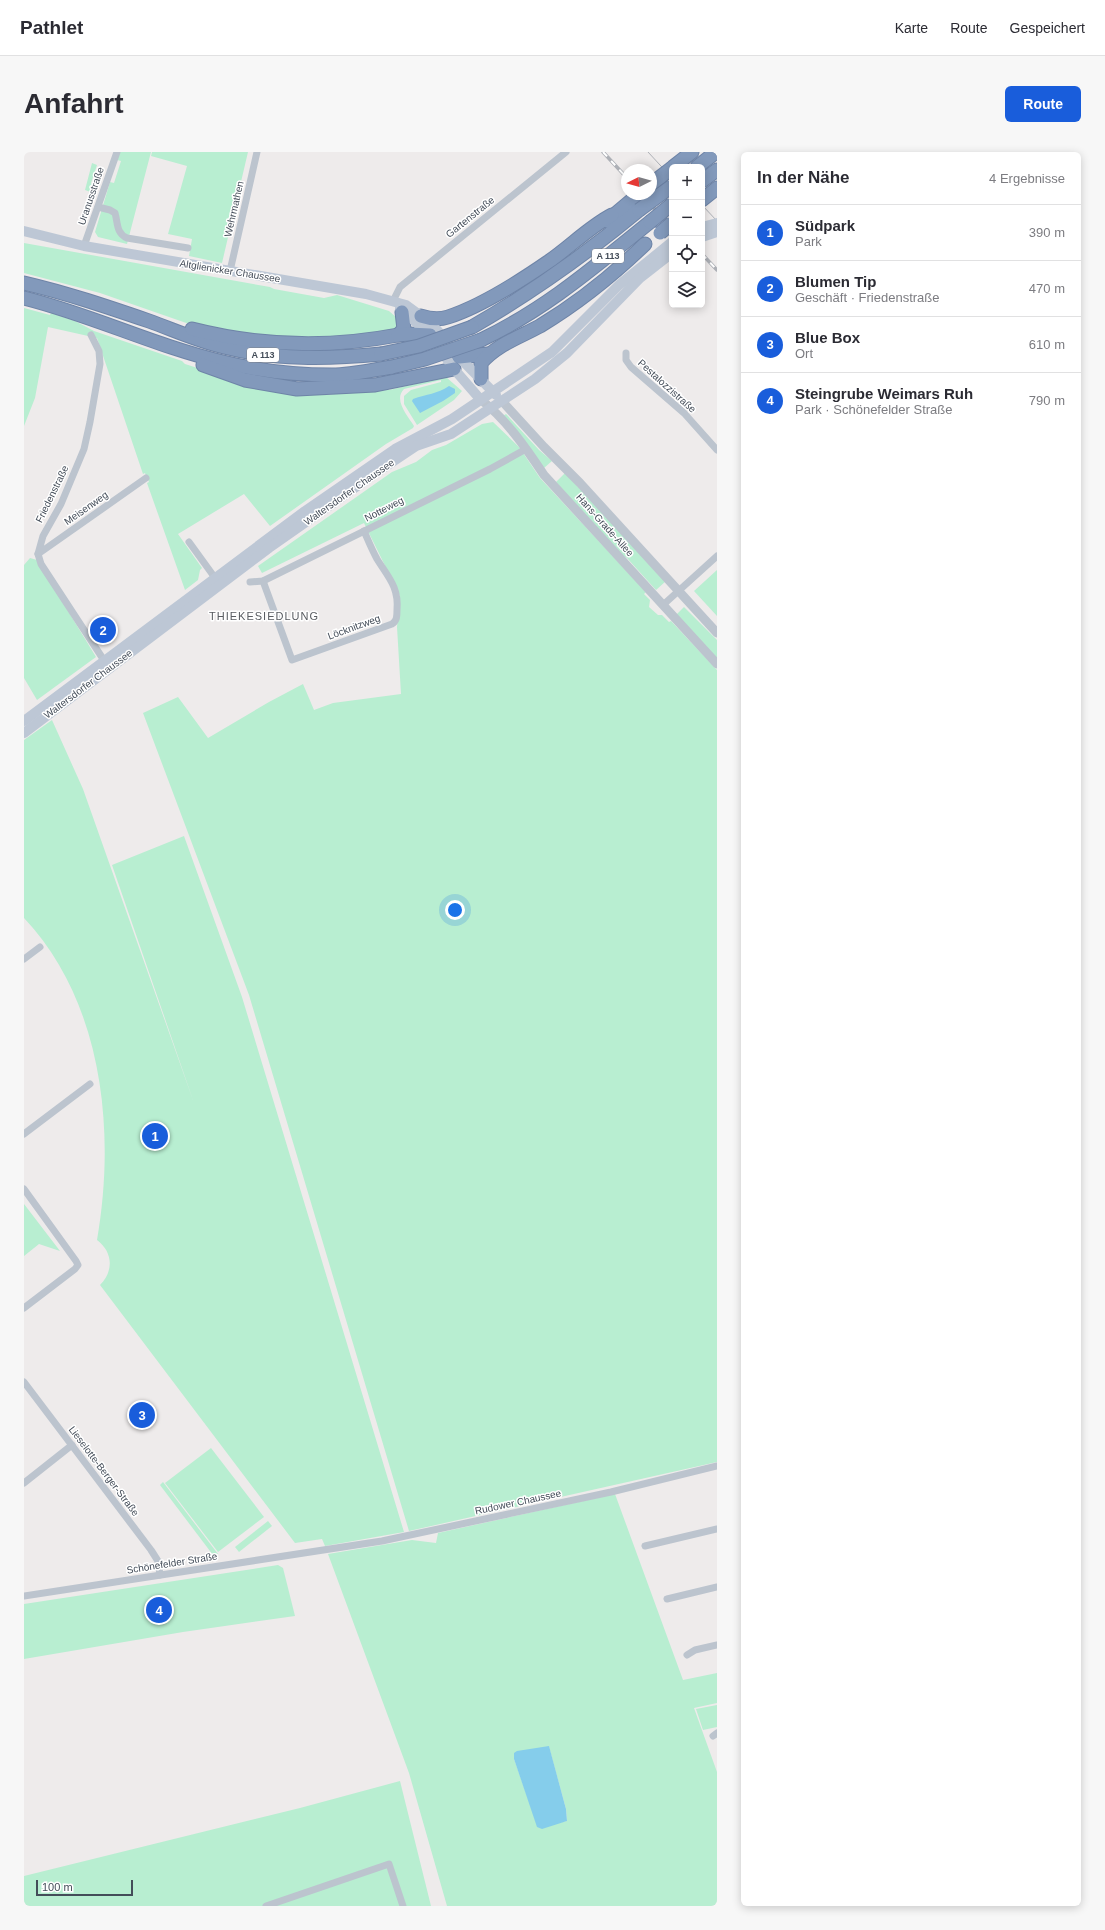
<!DOCTYPE html>
<html lang="de">
<head>
<meta charset="utf-8">
<style>
	:root { --surface:#fff; --page:#f7f7f7; --text:#2b2b33; --muted:#7c7c81; --line:#e1e1e2; --accent:#195ddb }
	body { margin:0; font-family:Helvetica,sans-serif; background:var(--page); color:var(--text) }
	.controls { position:absolute; right:12px; top:12px; display:grid; overflow:hidden; border-radius:6px; box-shadow:0 2px 10px #0003 }
	.controls button { width:36px; height:36px; display:grid; place-items:center; padding:0; border:0; border-bottom:1px solid var(--line); background:var(--surface); color:var(--text); font:20px sans-serif }
	.compass { position:absolute; left:597px; top:12px; width:36px; height:36px; border-radius:50%; background:var(--surface); box-shadow:0 2px 10px #0003; rotate:265deg }
	.scale { position:absolute; left:12px; bottom:10px; width:97px; box-sizing:border-box; padding-left:4px; border:2px solid #444d59; border-top:0; font-size:11px; line-height:14px; white-space:nowrap; color:#444d59; -webkit-text-stroke:3px #fff; paint-order:stroke }
	.you { position:absolute; left:431px; top:758px; width:14px; height:14px; margin:-10px; border:3px solid #fff; border-radius:50%; background:#1a73e8; box-shadow:0 0 0 6px #1a73e833 }
	.badge { display:grid; place-items:center; width:26px; height:26px; border-radius:50%; background:var(--accent); color:#fff; font-size:13px; font-weight:700 }
	.pin { position:absolute; translate:-50% -50%; border:2px solid #fff; box-shadow:0 1px 4px #0006 }
	.list { margin:0; padding:0; list-style:none }
	h2 { display:flex; justify-content:space-between; align-items:center; height:52px; margin:0; padding:0 16px; font-size:17px }
	h2 small { font-size:13px; font-weight:400; color:var(--muted) }
	.list li { display:grid; grid-template-columns:26px 1fr auto; gap:12px; align-items:center; box-sizing:border-box; height:56px; padding:0 16px; border-top:1px solid var(--line) }
	.list b { display:block; font-size:15px; white-space:nowrap }
	.list p { margin:0; font-size:13px; white-space:nowrap; color:var(--muted) }
	.list em { font-size:13px; font-style:normal; color:var(--muted) }
	.icon { flex:none; width:22px; height:22px; fill:none; stroke:currentColor; stroke-width:2; stroke-linecap:round; stroke-linejoin:round }
	.map { position:relative; flex:none; width:693px; height:1754px; overflow:hidden; border-radius:6px }
	header { display:flex; align-items:center; gap:24px; box-sizing:border-box; height:56px; padding:0 20px; background:var(--surface); border-bottom:1px solid var(--line) }
	header strong { font-size:19px }
	nav { display:flex; gap:22px; margin-inline-start:auto; font-size:14px }
	.intro { display:flex; align-items:center; justify-content:space-between; box-sizing:border-box; height:96px; padding:0 24px }
	h1 { margin:0; font-size:28px }
	.button { padding:10px 18px; border-radius:6px; background:var(--accent); color:#fff; font-size:14px; font-weight:700 }
	main { display:flex; gap:24px; padding:0 24px }
	aside { flex:1; background:var(--surface); border-radius:6px; box-shadow:0 2px 10px #0003 }
	.map>svg:first-child { display:block }
	.green { fill:#b8eed1; fill-rule:evenodd }
	.water { fill:#85cdeb }
	.lines { fill:none; stroke-linecap:round; stroke-linejoin:round }
	.motorway-casing { stroke:#6e84a7; stroke-width:15 }
	.minor { stroke:#bcc4ce; stroke-width:7 }
	.tertiary { stroke:#bcc4ce; stroke-width:9 }
	.secondary { stroke:#bdc7d5; stroke-width:10 }
	.motorway { stroke:#8299bb; stroke-width:13 }
	.tram { stroke:#adb0b6; stroke-width:1 }
	.rail-casing { stroke:#adb0b6; stroke-width:3.5 }
	.rail { stroke:#fff; stroke-width:2; stroke-dasharray:6; stroke-linecap:butt }
	.motorway-bridge-casing { stroke:#6e84a7; stroke-width:15; stroke-linecap:butt }
	.secondary-bridge { stroke:#bdc7d5; stroke-width:10 }
	.motorway-bridge { stroke:#8299bb; stroke-width:13 }
	.labels { text-anchor:middle; dominant-baseline:central; stroke-width:3; stroke-linejoin:round; paint-order:stroke }
	.shield { fill:#fff; stroke:#7c828b; stroke-width:1 }
	.shield-label { font-size:9px; font-weight:bold; fill:#444d59 }
	.street-label { font-size:10px; fill:#444d59; stroke:#fff }
	.neighbourhood-label { font-size:11px; letter-spacing:1px; fill:#585b60; stroke:#fff }
</style>
</head>
<body>
<header>
<strong>Pathlet</strong>
<nav><a>Karte</a><a>Route</a><a>Gespeichert</a></nav>
</header>
<div class="intro"><h1>Anfahrt</h1><a class="button">Route</a></div>
<main>
<div class="map">
<svg width="693" height="1754" viewBox="0 0 693 1754">
	<rect width="100%" height="100%" fill="#eeebeb"/>
	<g class="green">
		<path d="M95,0h32l-24,92 -29,-7 -3,-5 15,-50 4,1 7,-22 -4,-1z"/>
		<path d="M128,0h96l-26,111 -33,-7 3,-17 -24,-5 19,-68 -36,-10z"/>
		<path d="M68,11l5,2 -6,18 2,6 4,1 -1,4 -11,-4z"/>
		<path d="M0,91l246,44 4,2 50,9 13,-3 52,16 8,7v13l-88,8 -74,-6 -43,-8 -92,-32 -76,-20z"/>
		<path d="M0,156l26,7 1,-2 24,8 19,10 88,30 3,3 85,27 56,4 61,-8 2,3 57,-13 16,14 -8,9 -37,25 -13,-21v-8l7,-6 30,-8v-2l-37,9c-11,11 4,27 10,37l-1,2 -27,16 -116,82 -26,-32 -66,40 24,34 -2,2 -2,10 -13,10 -38,-107 2,-1 -4,-9 -2,1 -46,-136 -49,-11 -13,71 -11,28z"/>
		<path d="M482,262l33,36 13,11 -8,7 -41,-52z"/>
		<path d="M469,270l26,25 21,31 106,114 -2,2 6,6 -1,7 9,8h4l7,7 2,-1 46,49v792l-308,69 -160,-536 -106,-282 35,-16 30,41 61,-36 34,-18 11,26 19,-7 68,-9 -4,-67 3,-31 -36,-73 -102,50 -4,-7 134,-94 24,-10 16,-12 14,-5 36,-21z"/>
		<path d="M541,321l101,108 -10,9 -29,-32 -7,-4 -64,-72z"/>
		<path d="M6,406l7,2 59,97 -59,43 -13,-22v-113z"/>
		<path d="M693,418v46l-23,-25z"/>
		<path d="M660,455l33,33v20l-41,-45z"/>
		<path d="M28,568l31,69 111,314 -82,-238 72,-29 58,161 162,535 -79,14 -3,-7 -27,4 -195,-258c14,-14 13,-33 -3,-45 19,-109 6,-238 -73,-322v-178z"/>
		<path d="M0,1052l36,47 -21,-7 -15,12z"/>
		<path d="M187,1296l53,69 -46,35 -53,-69z"/>
		<path d="M139,1330l55,72 -5,1 -53,-70z"/>
		<path d="M591,1342l68,186 34,-7v30l-23,5 23,64v134h-270l-38,-133 -81,-219 84,-14 24,3 2,-10zM525,1595l17,62 1,12 -29,6 -24,-68v-5z"/>
		<path d="M244,1369l4,5 -33,26 -4,-5z"/>
		<path d="M254,1413l5,3 12,48 -112,16 -159,27v-55z"/>
		<path d="M693,1553v22l-14,3 -7,-21z"/>
		<path d="M376,1629l31,125h-407v-30l276,-68z"/>
	</g>
	<g class="water">
		<path d="M425,234l6,3v4l-12,8 -23,12 -8,-12 1,-2c14,-5 24,-5 36,-13z"/>
		<path d="M525,1594l17,63 1,12 -25,8 -5,-2 -23,-68v-6l3,-2z"/>
	</g>
	<g class="lines">
		<g class="motorway-casing">
			<g id="motorway">
				<path d="M649,15l19,-15"/>
				<path d="M673,15l19,-15"/>
				<path d="M678,29l15,-11"/>
				<path d="M678,48l15,-12"/>
				<path d="M583,69l32,-27"/>
				<path d="M0,131c43,10 84,24 125,38 25,9 49,20 75,26 51,13 104,12 157,7"/>
				<path d="M0,146c68,17 131,48 199,64 36,9 73,13 109,13 20,0 40,-5 60,-8"/>
				<path d="M397,164c9,3 18,4 27,1 34,-11 71,-35 100,-55 22,-15 41,-35 64,-47"/>
				<path d="M448,175c59,-34 114,-73 167,-117"/>
				<path d="M168,177c67,17 138,19 206,6l6,-6 -2,-17"/>
				<path d="M374,183l10,-1 22,1"/>
				<path d="M457,188c65,-31 113,-73 169,-118"/>
				<path d="M435,205l29,-3"/>
				<path d="M179,213l42,15 52,9 78,-4 79,-16"/>
				<path d="M457,227v-16c15,-18 39,-26 59,-37 38,-23 73,-51 105,-82"/>
			</g>
		</g>
		<g class="minor">
			<path d="M74,55l12,3 5,3c3,10 1,20 12,25l61,10"/>
			<path d="M60,94l33,-94"/>
			<path d="M206,119l27,-119"/>
			<path d="M369,149l7,-14 166,-135"/>
			<path d="M67,183l8,16 1,13 -10,58 -6,27 -23,55 -18,32 -5,18 3,10 66,101"/>
			<path d="M602,201v7l5,7 53,46 33,37"/>
			<path d="M165,390l29,40"/>
			<path d="M14,402l108,-76"/>
			<path d="M239,429l29,79 100,-36c5,-3 5,-8 5,-14 2,-23 -9,-33 -20,-51 -5,-9 -9,-19 -13,-28"/>
			<path d="M226,430l13,-1 227,-112 36,-20"/>
			<path d="M639,453l54,-49"/>
			<path d="M0,807l16,-12"/>
			<path d="M0,982l66,-50"/>
			<path d="M0,1037l52,72 2,4 -3,4 -51,39"/>
			<path d="M0,1230l127,168 7,11 2,14"/>
			<path d="M0,1331l48,-38"/>
			<path d="M621,1394l72,-17"/>
			<path d="M0,1444l358,-55 229,-49 106,-26"/>
			<path d="M643,1447l50,-12"/>
			<path d="M663,1503l8,-5 22,-5"/>
			<path d="M689,1584l4,-3"/>
			<path d="M242,1754l123,-42 14,42"/>
		</g>
		<g class="tertiary">
			<path d="M456,247c26,20 46,49 64,76l173,189"/>
			<path d="M478,249l42,46 36,36 137,150"/>
		</g>
		<g class="secondary">
			<path d="M0,79l60,15 282,48 40,11 15,11 16,14 22,27 37,38"/>
			<path d="M678,85l15,-5"/>
			<path d="M376,156l30,27 24,34 26,30"/>
			<path d="M0,569l281,-210 90,-62 57,-30 100,-67 67,-67 53,-43"/>
			<path d="M0,581l245,-185 114,-80 33,-22 35,-12 84,-55 32,-26 73,-75 32,-25"/>
		</g>
		<use href="#motorway" class="motorway"/>
		<g class="tram">
			<path d="M624,0l24,26"/>
			<path d="M678,53l15,16"/>
		</g>
		<g class="rail-casing">
			<g id="rail">
				<path d="M579,0l24,26"/>
				<path d="M617,42l31,34"/>
				<path d="M678,102l15,16"/>
			</g>
		</g>
		<use href="#rail" class="rail"/>
		<g class="motorway-bridge-casing">
			<g id="motorway-bridge">
				<path d="M627,32l21,-16"/>
				<path d="M615,58l33,-24"/>
				<path d="M626,70l22,-18"/>
				<path d="M636,81l12,-10"/>
				<path d="M357,202l38,-8 53,-19"/>
				<path d="M368,215l33,-8 56,-19"/>
			</g>
		</g>
		<path class="secondary-bridge" d="M678,75l15,-4"/>
		<use href="#motorway-bridge" class="motorway-bridge"/>
	</g>
	<g class="labels">
		<g class="shield">
			<rect x="568" y="97" width="32" height="14" rx="3"/>
			<rect x="223" y="196" width="32" height="14" rx="3"/>
		</g>
		<g class="shield-label">
			<text x="584" y="104">A 113</text>
			<text x="239" y="203">A 113</text>
		</g>
		<g class="street-label">
			<text transform="translate(67 44) rotate(-71)">Uranusstraße</text>
			<text transform="translate(210 57) rotate(-77)">Wehrmathen</text>
			<text transform="translate(446 65) rotate(-39)">Gartenstraße</text>
			<text transform="translate(206 119) rotate(9)">Altglienicker Chaussee</text>
			<text transform="translate(643 234) rotate(42)">Pestalozzistraße</text>
			<text transform="translate(325 340) rotate(-35)">Waltersdorfer Chaussee</text>
			<text transform="translate(28 342) rotate(-64)">Friedenstraße</text>
			<text transform="translate(62 356) rotate(-35)">Meisenweg</text>
			<text transform="translate(360 357) rotate(-27)">Notteweg</text>
			<text transform="translate(581 373) rotate(48)">Hans-Grade-Allee</text>
			<text transform="translate(330 475) rotate(-20)">Löcknitzweg</text>
			<text transform="translate(64 532) rotate(-37)">Waltersdorfer Chaussee</text>
			<text transform="translate(80 1319) rotate(53)">Lieselotte-Berger-Straße</text>
			<text transform="translate(494 1350) rotate(-12)">Rudower Chaussee</text>
			<text transform="translate(148 1411) rotate(-9)">Schönefelder Straße</text>
		</g>
		<g class="neighbourhood-label">
			<text x="240" y="464">THIEKESIEDLUNG</text>
		</g>
	</g>
</svg>
<div class="controls">
<button>+</button>
<button>−</button>
<button><svg class="icon" aria-label="locate" viewBox="0 0 24 24"><circle cx="12" cy="12" r="6"/><path d="M12 2v4M12 18v4M2 12h4M18 12h4"/></svg></button>
<button><svg class="icon" aria-label="layers" viewBox="0 0 24 24"><path d="M12 4l9 5-9 5-9-5zM3 14l9 5 9-5"/></svg></button>
</div>
<svg class="compass" viewBox="-18 -18 36 36"><path d="M0-13l5 13h-10z" fill="#e53935"/><path d="M0 13l5-13h-10z" fill="#7c7c81"/></svg>
<div class="scale">100 m</div>
<div class="you"></div>
<div class="pin badge" style="left:131px;top:984px">1</div>
<div class="pin badge" style="left:79px;top:478px">2</div>
<div class="pin badge" style="left:118px;top:1263px">3</div>
<div class="pin badge" style="left:135px;top:1458px">4</div>
</div>
<aside>
<h2>In der Nähe<small>4 Ergebnisse</small></h2>
<ul class="list">
<li><span class="badge">1</span><div><b>Südpark</b><p>Park</p></div><em>390 m</em></li>
<li><span class="badge">2</span><div><b>Blumen Tip</b><p>Geschäft · Friedenstraße</p></div><em>470 m</em></li>
<li><span class="badge">3</span><div><b>Blue Box</b><p>Ort</p></div><em>610 m</em></li>
<li><span class="badge">4</span><div><b>Steingrube Weimars Ruh</b><p>Park · Schönefelder Straße</p></div><em>790 m</em></li>
</ul>
</aside>
</main>
</body>
</html>
